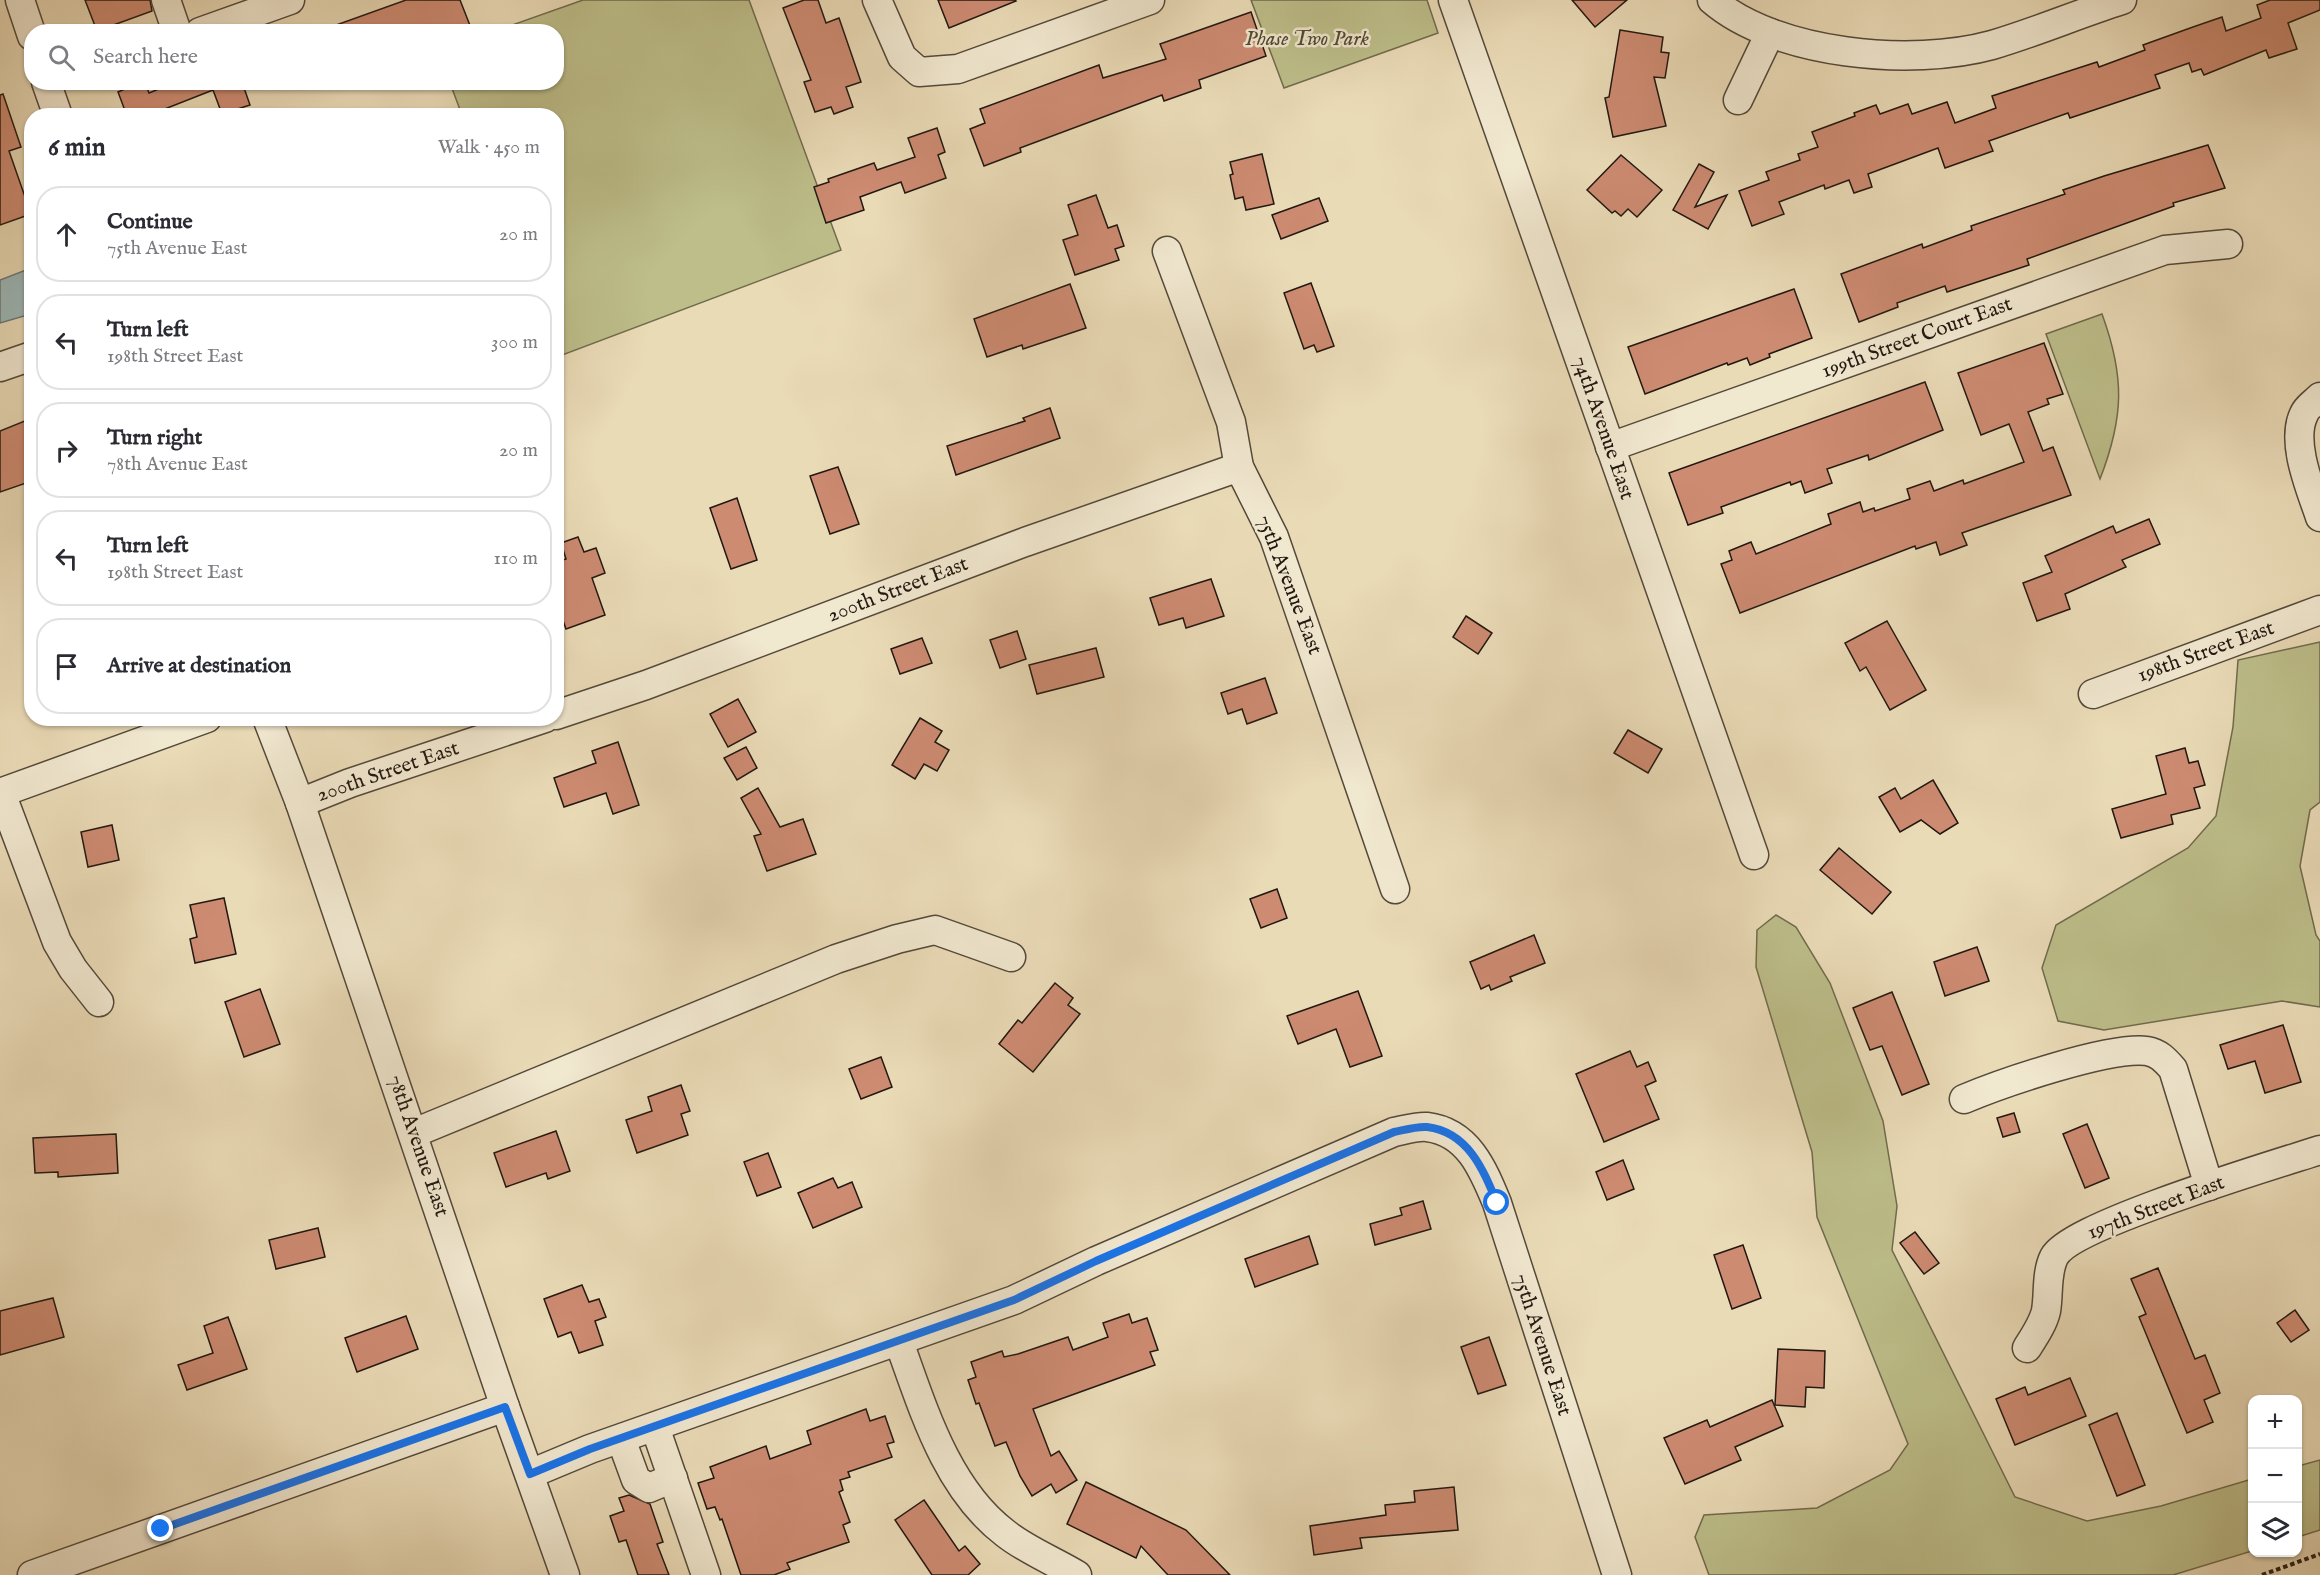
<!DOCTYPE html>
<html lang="en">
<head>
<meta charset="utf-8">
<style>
	:root { --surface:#fff; --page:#f7f7f7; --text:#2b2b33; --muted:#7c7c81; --line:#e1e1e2 }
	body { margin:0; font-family:"IM FELL English",serif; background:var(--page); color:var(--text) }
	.controls { position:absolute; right:18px; bottom:18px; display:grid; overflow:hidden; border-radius:12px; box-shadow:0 2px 4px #0004 }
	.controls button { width:54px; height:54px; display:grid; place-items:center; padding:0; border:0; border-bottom:2px solid var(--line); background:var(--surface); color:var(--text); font:30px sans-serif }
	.stop { position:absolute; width:18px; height:18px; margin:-14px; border:4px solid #1a73e8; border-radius:50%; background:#fff }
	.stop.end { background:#1a73e8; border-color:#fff; box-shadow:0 2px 6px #0008 }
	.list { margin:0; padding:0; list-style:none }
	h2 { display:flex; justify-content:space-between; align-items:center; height:78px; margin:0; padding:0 24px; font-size:26px }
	h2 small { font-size:20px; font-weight:400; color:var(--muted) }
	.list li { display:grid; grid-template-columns:39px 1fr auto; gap:18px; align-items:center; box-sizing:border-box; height:96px; margin:0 12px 12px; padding:0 12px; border:2px solid var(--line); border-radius:24px }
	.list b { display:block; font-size:22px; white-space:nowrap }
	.list p { margin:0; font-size:20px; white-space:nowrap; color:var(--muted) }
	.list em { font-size:20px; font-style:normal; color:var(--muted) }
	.icon { flex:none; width:33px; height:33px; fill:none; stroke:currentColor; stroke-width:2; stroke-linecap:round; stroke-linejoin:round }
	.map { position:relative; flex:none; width:2320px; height:1575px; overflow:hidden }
	.search { position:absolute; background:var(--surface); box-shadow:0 2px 4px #0004; left:24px; top:24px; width:540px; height:66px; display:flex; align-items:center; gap:15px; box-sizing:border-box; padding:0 21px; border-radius:24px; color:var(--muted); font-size:22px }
	.panel { position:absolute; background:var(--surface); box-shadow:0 2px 4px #0004; left:24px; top:108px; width:540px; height:618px; border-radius:24px }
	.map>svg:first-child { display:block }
	.green { fill:#bdbe8a; stroke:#706b4e; stroke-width:1.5 }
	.water { fill:#9db8b9; stroke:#6c7876; stroke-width:1.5 }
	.building { fill:#cd8b72; stroke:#221811; stroke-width:1.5 }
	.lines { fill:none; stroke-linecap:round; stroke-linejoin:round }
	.minor-casing { stroke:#54493a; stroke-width:31 }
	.path { stroke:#221811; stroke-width:4; stroke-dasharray:4.5 3; stroke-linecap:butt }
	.minor { stroke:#f1e8d0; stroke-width:28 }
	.route { stroke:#1a73e8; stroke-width:8 }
	.labels { text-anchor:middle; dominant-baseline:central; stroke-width:5; stroke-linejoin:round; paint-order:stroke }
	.park-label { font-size:21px; font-style:italic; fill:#504a35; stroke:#f1e8d0 }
	.street-label { font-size:21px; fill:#221811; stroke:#f1e8d0 }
</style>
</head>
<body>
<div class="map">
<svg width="2320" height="1575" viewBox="0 0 2320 1575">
	<rect width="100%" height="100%" fill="#eadbb7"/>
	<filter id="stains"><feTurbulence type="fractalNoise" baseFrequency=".00333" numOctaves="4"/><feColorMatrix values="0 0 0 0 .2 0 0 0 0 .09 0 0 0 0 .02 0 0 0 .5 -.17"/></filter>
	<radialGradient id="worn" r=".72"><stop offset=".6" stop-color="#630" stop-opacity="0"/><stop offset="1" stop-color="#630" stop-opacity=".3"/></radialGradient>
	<g class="green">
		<path d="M583,0h166l92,250 -284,107 -1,-241 -94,-1 -12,-32 106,-1v-50l-61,-1z"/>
		<path d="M1251,0h176l11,33 -154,55z"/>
		<path d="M2102,314c23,63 22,103 -2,165l-54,-145z"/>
		<path d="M2320,642v160l-10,8 -10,56 16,69 4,6v66l-38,-6 -178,29 -46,-9 -16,-53 14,-43 132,-77 28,-32 17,-89 5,-67z"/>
		<path d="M1776,915l20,12 34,56 53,138 14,85 -5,44 123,247 72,24 74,-15 91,-27v72l-79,24h-464l-14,-38 9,-22 113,-7 73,-38 18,-26 -91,-227 -5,-65 -56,-185 1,-37z"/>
		<path d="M2320,1460v70l-22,7v-71z"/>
	</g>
	<path class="water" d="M31,268v46l-31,9v-43z"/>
	<g class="building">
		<path d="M85,0h65l2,11 -55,20z"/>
		<path d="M406,0h54l11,28 -10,4h-60l-3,-7 -15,7h-58v-3z"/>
		<path d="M804,0h14l8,23 13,-5 22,64 -15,5 7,20 -19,7 -3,-7 -16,5 -11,-30 7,-2 -28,-72z"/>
		<path d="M938,0h77l1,1 -67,27z"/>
		<path d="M1572,0h55l-32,27z"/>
		<path d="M2270,0h50v10l-32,13 9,26 -28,9 -3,-8 -62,25 -3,-6 -9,3 -3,-9 -34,12 5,13 -90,30 -2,-5 -79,28 4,10 -48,17 -7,-20 -70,26 4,13 -18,6 -5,-13 -24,9 -1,-4 -45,17 5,12 -32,12 -13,-35 30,-11 -3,-8 34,-12 -2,-6 20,-7 -6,-15 43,-16 -1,-3 22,-8 4,9 28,-10 4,10 35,-12 8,21 41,-15 -4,-12 105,-34 2,5 46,-17 -2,-5 50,-18 29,-10 4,14 35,-13 -4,-13z"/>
		<path d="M1251,12l15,44 -67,24 2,8 -37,13 -2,-6 -142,53 1,4 -37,14 -14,-37 15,-6 -5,-14 119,-44 4,13 63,-19 -6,-15z"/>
		<path d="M1620,30l43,7 -2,15 8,1 -4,25 -11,-1 12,49 -53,11 -8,-39 4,-1z"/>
		<path d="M141,82h4l4,11 27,-11h66l8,23 -28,9 -9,-24 -66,26h-20l-9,-24z"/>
		<path d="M3,94l18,53 -12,4 22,63 -31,11v-130z"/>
		<path d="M937,128l8,24 -7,3 8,23 -41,15 -4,-11 -41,15 4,13 -38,13 -12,-36 15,-5 -1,-3 46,-16 3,7 38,-13 -7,-19z"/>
		<path d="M2208,145l17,43 -52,15 1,3 -147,53 2,6 -82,27 -2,-6 -48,17 1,4 -39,15 -18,-48 81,-30 1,4 49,-18 -1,-4 94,-32 -2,-4 41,-14z"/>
		<path d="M1262,154l12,50 -28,6 -3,-13 -8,2 -5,-24 3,-1 -3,-12z"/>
		<path d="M1621,155l41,35 -25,27 -9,-8 -7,7 -6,-5 -3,2 -25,-23z"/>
		<path d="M1699,164l15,8 -19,35 32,-12 -19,34 -35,-19z"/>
		<path d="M1096,195l12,33 9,-3 7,21 -9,3 4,11 -44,15 -12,-35 15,-5 -10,-30z"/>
		<path d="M1319,198l9,23 -47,18 -9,-24z"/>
		<path d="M1311,283l23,63 -17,6 -3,-7 -10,4 -20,-56z"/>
		<path d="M1070,284l16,44 -63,21 -1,-4 -35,12 -13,-38z"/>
		<path d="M1794,289l18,49 -43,16 1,3 -20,8 -3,-7 -19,7 -1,-2 -82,31 -17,-47z"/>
		<path d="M2044,343l19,51 -16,5 2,5 -21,8 15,39 10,-4 18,48 -109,38 5,12 -27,10 -4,-13 -20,7 -1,-3 -175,67 -19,-49 11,-4 -3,-9 22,-9 5,12 75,-30 -3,-10 32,-12 3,10 11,-4 1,3 35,-12 -3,-10 23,-8 4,10 29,-11 1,4 60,-22 -15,-38 -28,11 -23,-62z"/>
		<path d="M1925,382l18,48 -74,30 -1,-5 -41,14 5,14 -27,10 -4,-12 -10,4 -1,-3 -69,25 2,6 -35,12 -19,-52z"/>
		<path d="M1050,408l10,30 -104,37 -9,-29 78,-25 -2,-3z"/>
		<path d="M32,418v63l-32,11v-61z"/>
		<path d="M838,467l21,57 -29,10 -20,-58z"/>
		<path d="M737,498l20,62 -26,9 -21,-61z"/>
		<path d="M2149,519l11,25 -38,16 4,7 -61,27 5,15 -33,12 -14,-38 29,-11 -7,-16 68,-30 3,7z"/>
		<path d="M578,537l6,15 12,-4 9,25 -13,5 13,37 -39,14 -10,-28v-39l10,-3 -5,-16z"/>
		<path d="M1211,579l13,37 -38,12 -3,-10 -24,7 -9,-27z"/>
		<path d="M1466,616l26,17 -14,21 -25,-17z"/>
		<path d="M1887,621l39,69 -36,20 -24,-43 -6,4 -15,-28z"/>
		<path d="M1017,631l9,28 -26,9 -10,-28z"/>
		<path d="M922,638l10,25 -32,11 -9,-25z"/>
		<path d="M1096,648l8,29 -67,17 -8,-29z"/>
		<path d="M1265,678l12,35 -30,11 -5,-15 -14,5 -7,-21z"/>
		<path d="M738,699l18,33 -28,15 -18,-33z"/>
		<path d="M920,718l22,13 -7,11 14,8 -12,21 -13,-7 -9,15 -23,-14z"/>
		<path d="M1628,730l34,19 -14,24 -34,-20z"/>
		<path d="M618,742l21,63 -26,9 -7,-21 -42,14 -10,-29 42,-15 -4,-12z"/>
		<path d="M746,747l11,21 -20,12 -13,-22z"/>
		<path d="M2185,748l4,15 9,-2 7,24 -11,3 6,20 -29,7 2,9 -52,14 -9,-29 54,-15 -10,-38z"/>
		<path d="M1933,780l25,43 -18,11 -19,-14 -21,12 -21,-35 16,-9 6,11z"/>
		<path d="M758,788l22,39 23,-8 13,35 -49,17 -13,-35 7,-2 -20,-36z"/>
		<path d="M112,825l7,35 -31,7 -7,-35z"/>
		<path d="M1839,848l52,44 -19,22 -52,-44z"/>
		<path d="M1277,889l10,29 -26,10 -11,-29z"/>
		<path d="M224,898l12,56 -41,9 -5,-24 7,-2 -7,-32z"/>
		<path d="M1534,935l11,28 -35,14 2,4 -21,9 -2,-5 -8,4 -11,-27z"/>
		<path d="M1977,947l12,34 -44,15 -11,-34z"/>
		<path d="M1055,983l18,15 -5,7 12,9 -47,58 -34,-28 19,-24 4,3z"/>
		<path d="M260,989l20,55 -36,13 -19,-55z"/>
		<path d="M1358,991l24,65 -32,11 -14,-38 -38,15 -11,-28z"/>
		<path d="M1892,992l37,92 -27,11 -20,-49 -12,4 -17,-42z"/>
		<path d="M2283,1025l18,57 -36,11 -10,-32 -27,8 -8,-24z"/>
		<path d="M1630,1051l7,16 11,-5 8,19 -11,5 14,33 -55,23 -28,-68z"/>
		<path d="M881,1057l11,30 -31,12 -12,-30z"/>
		<path d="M681,1085l9,26 -9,3 7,21 -51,18 -11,-33 26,-9 -4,-14z"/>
		<path d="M2014,1113l6,19 -17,5 -6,-19z"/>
		<path d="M2087,1124l22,54 -24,10 -22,-54z"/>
		<path d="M556,1131l14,40 -22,8 -2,-6 -40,14 -12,-34z"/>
		<path d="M116,1134l2,39 -60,4v-5l-23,1 -2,-35z"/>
		<path d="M768,1153l13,34 -24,9 -13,-34z"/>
		<path d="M1623,1160l11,29 -27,11 -11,-28z"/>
		<path d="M833,1178l5,10 14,-6 10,25 -49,21 -15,-35z"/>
		<path d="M1423,1201l8,28 -56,16 -5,-21 32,-9 -2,-7z"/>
		<path d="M318,1228l7,29 -49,12 -7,-29z"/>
		<path d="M1915,1232l24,31 -15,11 -24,-31z"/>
		<path d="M1309,1236l9,28 -63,23 -10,-28z"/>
		<path d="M1743,1245l18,53 -29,11 -18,-54z"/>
		<path d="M2158,1268l37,91 10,-4 15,38 -16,7 9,22 -26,11 -48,-116 7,-3 -15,-35z"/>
		<path d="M582,1285l7,17 10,-3 7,18 -11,4 8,24 -24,8 -8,-21 -13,5 -14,-38z"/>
		<path d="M53,1298l11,39 -64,18v-44z"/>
		<path d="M2295,1310l14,20 -18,12 -14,-19z"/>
		<path d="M1129,1314l3,9 15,-5 11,32 -8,2 5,13 -122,44 18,47 8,-5 18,29 -21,13 -5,-9 -19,12 -12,-20 -14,-34 -11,4 -16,-43 -3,1 -8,-24 8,-3 -5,-15 31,-11 2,6 14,-3 50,-17 5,13 35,-13 -5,-14z"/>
		<path d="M406,1316l12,33 -61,23 -12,-34z"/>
		<path d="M228,1317l19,52 -60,21 -9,-25 35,-12 -9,-27z"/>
		<path d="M1489,1337l17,48 -28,9 -17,-47z"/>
		<path d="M1778,1349l47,2 -1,37 -18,-1 -1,20 -30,-2z"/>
		<path d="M2070,1378l16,38 -71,29 -19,-46 29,-12 3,8z"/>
		<path d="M1772,1400l11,26 -48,21 6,13 -56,24 -21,-46 43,-18 3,7z"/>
		<path d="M866,1409l4,12 15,-5 9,26 -7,2 5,13 -44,15 2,5 -10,3 3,10 -4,2 11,30 -7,3 6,17 -62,21 3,6 -16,6h-33l-19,-56 -2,1 -5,-13 -8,2 -9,-26 16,-5 -4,-11 56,-21 4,13 41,-15 -4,-13z"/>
		<path d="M2117,1413l28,72 -28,11 -28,-71z"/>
		<path d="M1086,1482l100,48 44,45h-62l-27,-29 -5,12 -69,-34z"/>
		<path d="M1454,1487l4,43 -98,8 2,10 -48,7 -4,-29 76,-11 -1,-10 30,-3 -1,-11z"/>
		<path d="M629,1495l21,9 13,38 -6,2 12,31h-31l-12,-35 -7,2 -9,-26 14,-5 -5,-13z"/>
		<path d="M924,1500l35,51 6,-5 15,18 -12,11h-36l-37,-55z"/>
	</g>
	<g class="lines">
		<g class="minor-casing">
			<g id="minor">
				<path d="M20,0l12,36"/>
				<path d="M166,0l11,32"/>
				<path d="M877,0l25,57 17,15 39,-3 192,-69"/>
				<path d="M1453,0l301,855"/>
				<path d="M1712,0c64,55 200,67 280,45 44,-13 86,-31 130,-45"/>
				<path d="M200,32l90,-32"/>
				<path d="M46,82l12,34"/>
				<path d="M1738,100l32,-67"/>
				<path d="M1167,251l64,171 8,45 35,70 121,352"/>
				<path d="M0,367l32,-11"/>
				<path d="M2320,397c-5,5 -14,11 -16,17 -14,28 7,76 16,103"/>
				<path d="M1610,447l555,-197 63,-6"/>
				<path d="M2093,694l227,-84"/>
				<path d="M556,715l90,-30 379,-143 214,-75"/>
				<path d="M267,718l33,85 205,604 60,168"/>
				<path d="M0,793l207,-75"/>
				<path d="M1,793l56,149 16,27 26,33"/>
				<path d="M300,803l50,-20 195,-65"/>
				<path d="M1964,1099c38,-16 146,-53 183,-48 12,2 18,9 26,18l36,117"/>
				<path d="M414,1133l422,-174 61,-20 38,-9 76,27"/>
				<path d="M899,1342c24,66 47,146 106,191 21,17 49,28 72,42"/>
				<path d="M2027,1348c7,-11 16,-24 19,-37 3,-17 0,-38 8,-54 17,-32 223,-93 266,-107"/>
				<path d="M655,1427l51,148"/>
				<path d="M621,1439l15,41 13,8 24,-10"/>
				<path d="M530,1474l60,-25 424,-149 82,-39 298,-129c10,-2 23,-6 33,-5 41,5 56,42 70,76l120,372"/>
				<path d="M32,1575l473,-168"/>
			</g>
		</g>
		<path class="path" d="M2262,1575l58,-21"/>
		<use href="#minor" class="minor"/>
	</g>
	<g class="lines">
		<path class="route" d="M161,1529l344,-122 25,67 60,-25 424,-149 82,-39 298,-129c10,-2 23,-6 33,-5 41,5 56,42 70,76"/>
	</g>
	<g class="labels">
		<g class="park-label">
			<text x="1307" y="39">Phase Two Park</text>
		</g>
		<g class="street-label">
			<text transform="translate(1917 338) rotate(-20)">199th Street Court East</text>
			<text transform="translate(1603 428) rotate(71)">74th Avenue East</text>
			<text transform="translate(1289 585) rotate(69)">75th Avenue East</text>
			<text transform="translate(898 590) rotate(-21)">200th Street East</text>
			<text transform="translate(2206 652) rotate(-20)">198th Street East</text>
			<text transform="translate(388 772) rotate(-19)">200th Street East</text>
			<text transform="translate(418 1146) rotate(71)">78th Avenue East</text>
			<text transform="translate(2156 1208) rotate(-21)">197th Street East</text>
			<text transform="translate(1542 1345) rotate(72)">75th Avenue East</text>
		</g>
	</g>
	<rect width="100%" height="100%" filter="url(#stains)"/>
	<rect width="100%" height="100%" fill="url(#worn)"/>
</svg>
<div class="controls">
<button>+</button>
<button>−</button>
<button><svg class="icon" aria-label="layers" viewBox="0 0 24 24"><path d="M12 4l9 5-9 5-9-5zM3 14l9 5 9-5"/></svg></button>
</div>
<div class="stop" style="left:1497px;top:1203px"></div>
<div class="stop end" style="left:161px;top:1529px"></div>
<div class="search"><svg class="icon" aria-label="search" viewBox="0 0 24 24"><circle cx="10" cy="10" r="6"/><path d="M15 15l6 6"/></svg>Search here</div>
<section class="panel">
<h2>6 min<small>Walk · 450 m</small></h2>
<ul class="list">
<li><svg class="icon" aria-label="ahead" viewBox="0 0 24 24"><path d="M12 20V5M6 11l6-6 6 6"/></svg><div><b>Continue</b><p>75th Avenue East</p></div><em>20 m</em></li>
<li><svg class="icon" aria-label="left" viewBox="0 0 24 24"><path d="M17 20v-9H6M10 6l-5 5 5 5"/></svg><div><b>Turn left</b><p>198th Street East</p></div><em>300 m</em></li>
<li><svg class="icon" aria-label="right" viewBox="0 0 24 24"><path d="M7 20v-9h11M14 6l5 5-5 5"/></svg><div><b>Turn right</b><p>78th Avenue East</p></div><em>20 m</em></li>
<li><svg class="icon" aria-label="left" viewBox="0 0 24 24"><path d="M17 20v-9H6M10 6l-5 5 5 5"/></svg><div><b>Turn left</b><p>198th Street East</p></div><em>110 m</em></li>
<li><svg class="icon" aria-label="arrive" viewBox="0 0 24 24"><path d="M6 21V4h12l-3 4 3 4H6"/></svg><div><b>Arrive at destination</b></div></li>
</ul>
</section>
</div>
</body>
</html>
